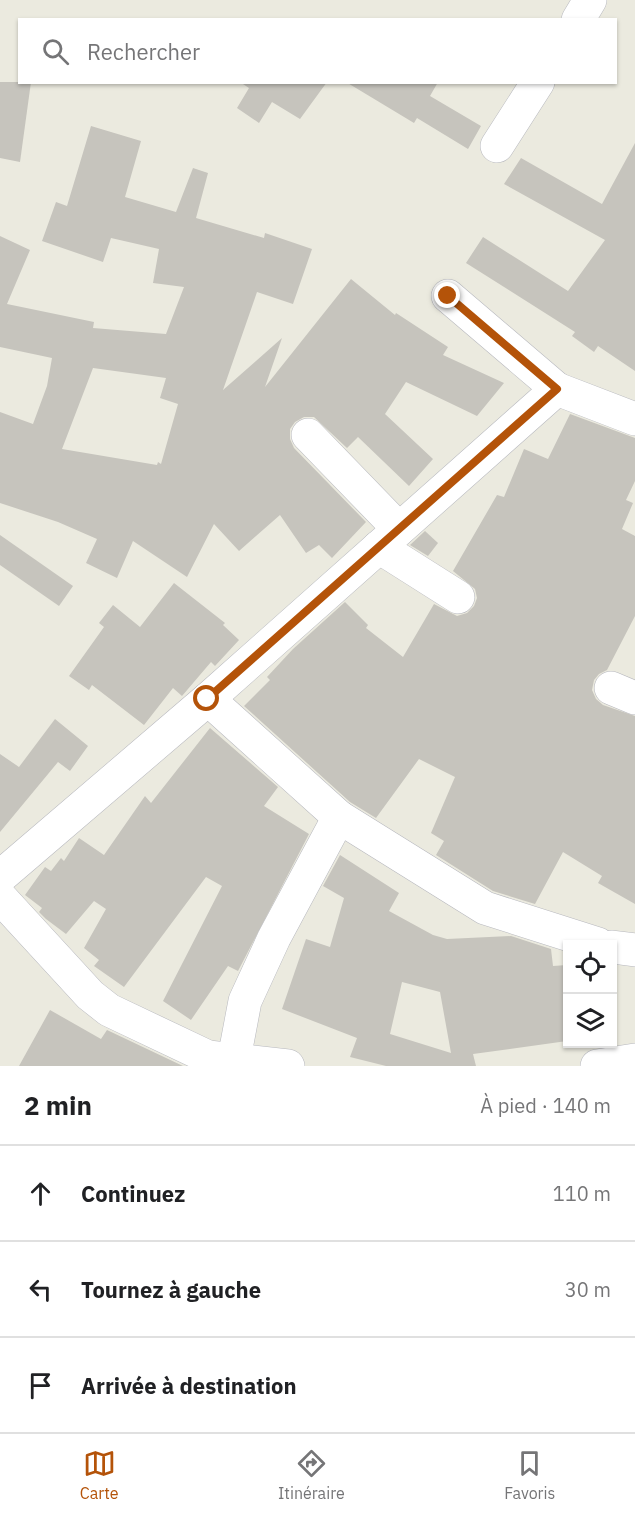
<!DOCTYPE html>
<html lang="fr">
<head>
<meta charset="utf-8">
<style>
	:root { --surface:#fff; --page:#f2f2f2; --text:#202124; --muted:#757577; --line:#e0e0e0; --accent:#b45309 }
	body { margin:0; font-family:"IBM Plex Sans",sans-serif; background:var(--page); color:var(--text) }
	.controls { position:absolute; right:18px; bottom:18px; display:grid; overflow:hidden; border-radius:0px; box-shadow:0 2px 4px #0004 }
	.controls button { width:54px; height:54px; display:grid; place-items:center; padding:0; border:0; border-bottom:2px solid var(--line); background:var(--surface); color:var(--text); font:30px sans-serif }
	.stop { position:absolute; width:18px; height:18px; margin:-14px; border:4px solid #b45309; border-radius:50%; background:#fff }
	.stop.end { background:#b45309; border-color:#fff; box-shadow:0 2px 6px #0008 }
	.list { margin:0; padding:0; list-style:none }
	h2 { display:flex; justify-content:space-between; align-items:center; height:78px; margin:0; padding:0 24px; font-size:26px }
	h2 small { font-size:20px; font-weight:400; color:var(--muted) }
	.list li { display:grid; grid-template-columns:39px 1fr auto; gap:18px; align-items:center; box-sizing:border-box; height:96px; padding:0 24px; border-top:2px solid var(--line) }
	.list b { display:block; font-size:22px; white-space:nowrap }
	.list em { font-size:20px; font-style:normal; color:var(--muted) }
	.icon { flex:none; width:33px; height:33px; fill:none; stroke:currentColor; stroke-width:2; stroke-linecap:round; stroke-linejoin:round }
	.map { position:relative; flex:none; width:635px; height:1066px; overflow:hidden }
	.search { position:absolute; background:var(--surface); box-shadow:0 2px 4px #0004; left:18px; right:18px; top:18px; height:66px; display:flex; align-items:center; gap:15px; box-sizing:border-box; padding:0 21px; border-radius:0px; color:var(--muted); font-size:22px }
	.sheet { height:366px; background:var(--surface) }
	nav { display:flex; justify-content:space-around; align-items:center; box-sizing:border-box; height:84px; border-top:2px solid var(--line); background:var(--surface); font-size:16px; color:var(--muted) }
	nav a { display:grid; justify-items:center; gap:3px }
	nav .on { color:var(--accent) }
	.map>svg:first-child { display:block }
	.building { fill:#c6c4bd; fill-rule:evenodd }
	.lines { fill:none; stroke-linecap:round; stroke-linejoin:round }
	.minor-casing { stroke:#b7b8be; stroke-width:34 }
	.minor { stroke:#fff; stroke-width:33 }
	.route { stroke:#b45309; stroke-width:8 }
</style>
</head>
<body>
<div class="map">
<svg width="635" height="1066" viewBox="0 0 635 1066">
	<rect width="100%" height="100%" fill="#ebeadf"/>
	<g class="building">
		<path d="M0,82h31l-11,80 -20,-4z"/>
		<path d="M240,82h87l-27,37 -28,-17 -13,21 -22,-15 12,-20z"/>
		<path d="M346,82h92l-8,14 51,30 -13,23 -51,-31 -3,5z"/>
		<path d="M91,126l50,15 -16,56 51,15 17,-44 15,5 -12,45 68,20 1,-5 47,16 -19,55 -36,-12 -34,98 59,-52 -17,49 86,-108 44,36 1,-2 52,34 -5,8 61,28 -27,33 -71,-34 -21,32 48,45 -24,27 -51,-49 -11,11 -33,-31h-10l-9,5 -5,7v10l4,9 72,74 -34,36 -13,-13 -13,8 -26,-38 -41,36 -25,-27 -27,53 -54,-36 -16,37 -31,-15 11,-24 -39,-17 -58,-19v-91l33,12 14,-38 5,-28 -52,-11v-111l30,14 -23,54 87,18 -1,6 73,6 18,-47 -31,-4 6,-34 -48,-11 -8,24 -61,-21 14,-39 11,4zM93,368l73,10 -6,20 18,6 -17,60 -3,-2 -1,3 -95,-16z"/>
		<path d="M635,143v228l-37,-25 -4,6 -22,-16 3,-4 -109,-69 17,-26 85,54 37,-51 -101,-56 17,-26 81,46z"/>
		<path d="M570,414l65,24v43l-9,19 7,3 -11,26 13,7v80l-28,54 -8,4 -5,6 -2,10 4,9 7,6 32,11v188l-37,-21 4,-7 -39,-24 -28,52 -42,-13 -57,-36 8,-14 -13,-8 24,-56 -36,-18 -43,59 -26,-16 -106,-96 26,-26 -3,-3 26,-28 52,-47 23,23 -2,3 37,29 31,-53 23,12 10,-3 7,-7 3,-8 -2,-9 -22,-18 44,-76 7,2 20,-48 24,10z"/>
		<path d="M425,531l13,12 -10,13 -18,-11z"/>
		<path d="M0,535l73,51 -14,20 -59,-41z"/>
		<path d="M174,583l51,40 -2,2 16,15 -24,26 -4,-4 -29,34 -9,-8 -29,37 -52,-40 -3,5 -20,-14 35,-49 -5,-4 14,-18 27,22z"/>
		<path d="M55,719l33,27 -18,25 -12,-9 -58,70v-78l19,13z"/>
		<path d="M210,728l68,59 -14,19 45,28 -71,137 -10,-5 -37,54 -28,-19 59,-115 -16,-9 -82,110 -30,-21 5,-6 -15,-12 22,-39 -12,-8 -28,33 -20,-15 -7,-7 3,-4 -17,-13 20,-28 6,4 10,-13 3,3 15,-23 25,17 41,-59 6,7z"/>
		<path d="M340,855l59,38 -10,18 44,24 14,4 64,-3 40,13 2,17 14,-1v76l-94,13 3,12h-90l-36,-9 7,-19 -75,-29 24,-70 24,8 14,-49 -21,-12zM402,982l38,10 11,61 -61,-19z"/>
		<path d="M50,1010l51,29 6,-9 76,36h-164z"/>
	</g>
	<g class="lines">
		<g class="minor-casing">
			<g id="minor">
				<path d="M578,20l12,-20"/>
				<path d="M497,146l41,-64"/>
				<path d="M448,296l109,93"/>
				<path d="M308,435l91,94"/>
				<path d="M379,547l79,50"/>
				<path d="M611,688l24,10"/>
				<path d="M208,699l131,118 146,91 113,36"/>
				<path d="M0,877l208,-178 349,-310 78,30"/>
				<path d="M0,897l90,98 19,15 99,47 80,9"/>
				<path d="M612,947l23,3"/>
				<path d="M236,1066l-2,-7 11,-58 29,-63 65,-121"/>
				<path d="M597,1066l38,-6"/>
			</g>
		</g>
		<use href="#minor" class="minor"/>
	</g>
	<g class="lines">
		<path class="route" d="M207,699l350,-310 -109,-93"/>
	</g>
</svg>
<div class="controls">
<button><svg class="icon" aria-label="locate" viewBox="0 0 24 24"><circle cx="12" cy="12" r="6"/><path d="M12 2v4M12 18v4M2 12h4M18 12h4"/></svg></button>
<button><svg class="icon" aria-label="layers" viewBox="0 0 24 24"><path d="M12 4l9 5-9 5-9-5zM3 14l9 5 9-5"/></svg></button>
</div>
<div class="stop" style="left:207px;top:699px"></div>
<div class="stop end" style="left:448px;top:296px"></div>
<div class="search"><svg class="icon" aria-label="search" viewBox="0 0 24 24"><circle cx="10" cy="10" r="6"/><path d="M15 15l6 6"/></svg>Rechercher</div>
</div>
<section class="sheet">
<h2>2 min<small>À pied · 140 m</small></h2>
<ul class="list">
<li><svg class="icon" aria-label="ahead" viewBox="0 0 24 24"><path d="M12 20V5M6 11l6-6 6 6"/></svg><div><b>Continuez</b></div><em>110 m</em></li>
<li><svg class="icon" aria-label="left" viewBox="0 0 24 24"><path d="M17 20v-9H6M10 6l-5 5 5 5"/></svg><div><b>Tournez à gauche</b></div><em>30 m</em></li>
<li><svg class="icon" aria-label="arrive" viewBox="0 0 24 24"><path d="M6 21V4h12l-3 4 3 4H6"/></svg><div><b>Arrivée à destination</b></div></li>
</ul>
</section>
<nav>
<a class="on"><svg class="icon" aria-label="map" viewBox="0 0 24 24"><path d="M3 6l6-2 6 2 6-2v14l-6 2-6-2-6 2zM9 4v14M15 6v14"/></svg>Carte</a>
<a><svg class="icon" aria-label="directions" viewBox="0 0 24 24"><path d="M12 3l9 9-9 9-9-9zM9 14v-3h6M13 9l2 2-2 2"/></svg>Itinéraire</a>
<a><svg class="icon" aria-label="saved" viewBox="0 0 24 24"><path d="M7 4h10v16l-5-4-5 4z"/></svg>Favoris</a>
</nav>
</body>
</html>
